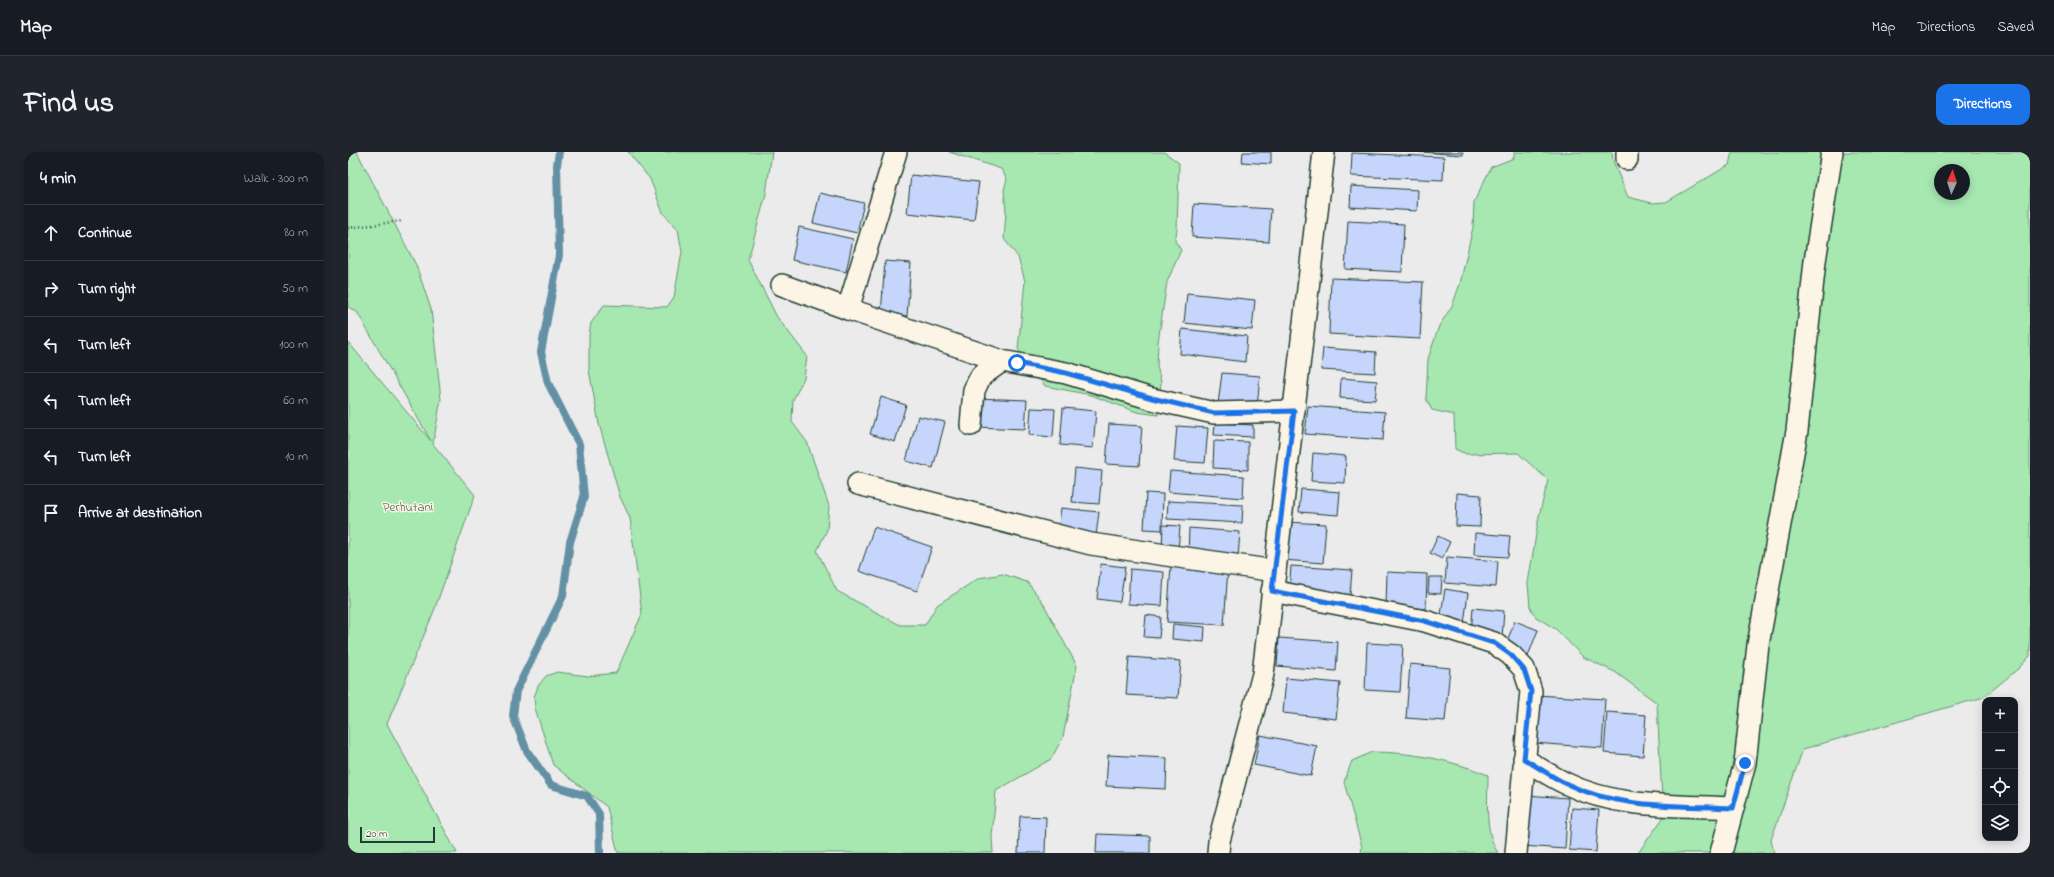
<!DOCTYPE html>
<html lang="en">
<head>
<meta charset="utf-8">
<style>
	:root { --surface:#171b24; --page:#20242c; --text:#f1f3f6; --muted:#9ea1a6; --line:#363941; --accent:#1a73e8 }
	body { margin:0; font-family:"Indie Flower",sans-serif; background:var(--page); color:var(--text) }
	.controls { position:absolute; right:12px; bottom:12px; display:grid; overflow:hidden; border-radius:8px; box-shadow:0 2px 10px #0003 }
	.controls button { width:36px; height:36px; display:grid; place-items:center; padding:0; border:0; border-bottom:1px solid var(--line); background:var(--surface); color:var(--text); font:20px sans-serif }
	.compass { position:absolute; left:1586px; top:12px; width:36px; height:36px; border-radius:50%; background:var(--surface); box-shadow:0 2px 10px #0003; rotate:3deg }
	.scale { position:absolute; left:12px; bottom:10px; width:75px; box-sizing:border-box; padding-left:4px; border:2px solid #1f3d34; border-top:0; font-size:11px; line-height:14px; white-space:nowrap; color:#1f3d34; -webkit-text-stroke:3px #fcf5e5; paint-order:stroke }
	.stop { position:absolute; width:12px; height:12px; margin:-9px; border:3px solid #1a73e8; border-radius:50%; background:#fff }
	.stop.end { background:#1a73e8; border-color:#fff; box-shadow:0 1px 4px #0008 }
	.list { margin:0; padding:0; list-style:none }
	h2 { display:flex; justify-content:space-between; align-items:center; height:52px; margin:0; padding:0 16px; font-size:17px }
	h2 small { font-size:13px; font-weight:400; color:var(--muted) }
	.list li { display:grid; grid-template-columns:26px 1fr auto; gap:12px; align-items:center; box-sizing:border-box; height:56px; padding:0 16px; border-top:1px solid var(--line) }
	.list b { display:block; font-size:15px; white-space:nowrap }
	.list em { font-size:13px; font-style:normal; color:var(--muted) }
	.icon { flex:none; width:22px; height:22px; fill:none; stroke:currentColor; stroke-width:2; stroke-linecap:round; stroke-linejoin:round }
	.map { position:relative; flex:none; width:1682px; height:701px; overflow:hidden; border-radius:12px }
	header { display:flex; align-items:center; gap:24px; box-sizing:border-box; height:56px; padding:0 20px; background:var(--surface); border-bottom:1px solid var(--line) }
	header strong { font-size:19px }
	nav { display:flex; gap:22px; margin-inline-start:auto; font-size:14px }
	.intro { display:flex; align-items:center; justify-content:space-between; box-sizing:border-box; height:96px; padding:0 24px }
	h1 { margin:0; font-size:28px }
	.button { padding:10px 18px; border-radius:12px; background:var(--accent); color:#fff; font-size:14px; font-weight:700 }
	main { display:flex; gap:24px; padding:0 24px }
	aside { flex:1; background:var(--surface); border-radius:12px; box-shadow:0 2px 10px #0003 }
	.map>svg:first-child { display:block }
	.green { fill:#a7e8b1; stroke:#639272; fill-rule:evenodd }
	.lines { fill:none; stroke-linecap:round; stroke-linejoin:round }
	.stream { stroke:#6390a4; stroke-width:8 }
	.building { fill:#c6d5fc; stroke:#1f3d34 }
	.street-casing { stroke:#1f3d34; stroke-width:24 }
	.path { stroke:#1f3d34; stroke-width:2.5; stroke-dasharray:1 3; stroke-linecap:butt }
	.street { stroke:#fcf5e5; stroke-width:21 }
	.route { stroke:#1a73e8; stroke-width:5 }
	.labels { text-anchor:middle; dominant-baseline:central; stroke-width:3; stroke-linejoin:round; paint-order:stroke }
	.park-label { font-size:13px; fill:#3a5f4d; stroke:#fcf5e5 }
</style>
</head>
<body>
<header>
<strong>Map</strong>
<nav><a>Map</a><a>Directions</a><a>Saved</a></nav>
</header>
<div class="intro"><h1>Find us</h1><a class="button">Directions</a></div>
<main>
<aside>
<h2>4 min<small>Walk · 300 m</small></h2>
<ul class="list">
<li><svg class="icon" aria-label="ahead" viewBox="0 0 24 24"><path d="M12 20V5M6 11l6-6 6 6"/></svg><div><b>Continue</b></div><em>80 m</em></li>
<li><svg class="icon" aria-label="right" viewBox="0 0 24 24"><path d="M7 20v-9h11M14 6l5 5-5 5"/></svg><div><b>Turn right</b></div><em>50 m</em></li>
<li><svg class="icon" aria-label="left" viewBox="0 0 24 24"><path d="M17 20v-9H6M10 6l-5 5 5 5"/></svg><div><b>Turn left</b></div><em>100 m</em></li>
<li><svg class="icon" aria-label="left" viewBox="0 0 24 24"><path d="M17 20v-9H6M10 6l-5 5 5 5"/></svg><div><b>Turn left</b></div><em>60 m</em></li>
<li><svg class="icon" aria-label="left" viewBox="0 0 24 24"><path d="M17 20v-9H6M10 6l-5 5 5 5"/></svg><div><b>Turn left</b></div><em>10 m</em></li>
<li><svg class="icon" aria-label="arrive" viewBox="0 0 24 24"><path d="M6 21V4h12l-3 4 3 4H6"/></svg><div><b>Arrive at destination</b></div></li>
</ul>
</aside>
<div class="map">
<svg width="1682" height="701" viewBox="0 0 1682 701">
	<rect width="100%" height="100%" fill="#ecebec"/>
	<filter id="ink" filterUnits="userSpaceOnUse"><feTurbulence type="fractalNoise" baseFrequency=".025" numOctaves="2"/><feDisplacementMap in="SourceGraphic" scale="8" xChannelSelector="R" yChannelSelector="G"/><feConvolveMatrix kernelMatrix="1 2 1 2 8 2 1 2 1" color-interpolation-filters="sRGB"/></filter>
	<g filter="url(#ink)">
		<g class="green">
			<path d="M0,0h9l59,113 15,44 10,90 -8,45 42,51 -41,116 -47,113 70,129h-109v-511l83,99 -74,-129 -9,-5z"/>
			<path d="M280,0h144l-6,42 -18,66 29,57 30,39 -3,22 -11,22 -1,22 15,20 22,64 -2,24 -10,21 20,40 63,34h25l12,-20 42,-27 24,-4 24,8 15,19 35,65 -14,71 -12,22 -55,32 -4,46 1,16h-375l-11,-46 -54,-42 -18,-57 -1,-11 4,-11 8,-10 11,-4 31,4 28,-3 26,-59 -12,-96 -10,-21 -21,-73 -10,-54v-35l2,-12 13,-18 63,2 7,-10 8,-45 -4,-23 -15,-16 -13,-34z"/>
			<path d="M601,0h215l15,11 -2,67 -2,11 6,9 -14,32 -9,60 -1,24 4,16 -3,33 -21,-3 -46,-17 -46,-9 -27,-37 7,-68 -7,-24 -14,-18 2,-27 -2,-22 3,-11 -6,-10z"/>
			<path d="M1166,0h98l1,9 15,36 24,6 14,-1 63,-37 3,-13h298v504l-11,12 -35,29 -181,52 -32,91 3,13h-136l25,-35 -6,-115 -42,-31 -32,-15 -26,-27 -21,-13 -6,-10 -2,-24 11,-67 9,-36 -30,-27 -52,1 -11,-5 -1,-34 -22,-5 -6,-11 2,-40 11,-33 13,-20 8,-22 13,-57 1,-25 17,-35 23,-9zM1592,18h24v24h-24z"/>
			<path d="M1024,600c39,0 80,8 116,23 0,24 -4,57 10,78h-137l1,-6 -18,-65 8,-21z"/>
		</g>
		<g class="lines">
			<path class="stream" d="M211,0l-2,13 2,90 -18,97 7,31 31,61 5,53 -14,45 -7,54 -47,95 -3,25 14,35 24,34 36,11 12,18 1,39"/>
		</g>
		<g class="building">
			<path d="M895,0h28v12l-29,-2z"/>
			<path d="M1072,0h43v3z"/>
			<path d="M1004,1l92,4 -1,23 -92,-4z"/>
			<path d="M563,23l68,7 -5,38 -67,-7z"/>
			<path d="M1003,34l67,4 -1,21 -67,-4z"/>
			<path d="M472,41l44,10 -7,30 -44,-10z"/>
			<path d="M846,52l77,5 -2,33 -77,-5z"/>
			<path d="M1000,69l56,3 -2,48 -57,-3z"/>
			<path d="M451,75l54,12 -7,33 -54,-12z"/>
			<path d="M537,109l26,2 -4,53 -26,-2z"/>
			<path d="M983,126l92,4 -3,57 -91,-5z"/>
			<path d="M839,141l68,7 -3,30 -68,-7z"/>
			<path d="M834,177l65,7 -2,26 -65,-8z"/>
			<path d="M975,196l53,4 -1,21 -54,-3z"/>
			<path d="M874,221l38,3 -3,32 -39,-4z"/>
			<path d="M993,226l36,3 -2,19 -35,-2z"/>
			<path d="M533,245l25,8 -11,37 -25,-8z"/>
			<path d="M628,246l51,2 -2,29 -50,-2z"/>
			<path d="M960,254l77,6 -2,28 -78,-6z"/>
			<path d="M683,256l24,1 -2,28 -24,-2z"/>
			<path d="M715,256l33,3 -3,37 -33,-3z"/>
			<path d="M570,264l27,6 -12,46 -27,-7z"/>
			<path d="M867,271l38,2v12l-39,-2z"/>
			<path d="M761,272l33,2 -3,40 -33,-2z"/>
			<path d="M829,274l31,2 -3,35 -31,-2z"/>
			<path d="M866,289l34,1v28l-35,-2z"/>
			<path d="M965,301l33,3 -1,27 -34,-2z"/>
			<path d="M727,316l27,3 -3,33 -27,-2z"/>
			<path d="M822,319l74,5 -1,22 -75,-6z"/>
			<path d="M953,337l39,3 -2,23 -39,-3z"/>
			<path d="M798,341l17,1 -1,36 -18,-1z"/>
			<path d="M1109,341l24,2 -1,32 -24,-1z"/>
			<path d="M820,349l75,4 -1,18 -75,-4z"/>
			<path d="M713,356l38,4 -3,24 -38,-4z"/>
			<path d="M937,370l41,2 -3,39 -41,-3z"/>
			<path d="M815,373l17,1 -2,25 -16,-1z"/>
			<path d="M526,375l58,20 -15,44 -58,-20z"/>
			<path d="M841,376l51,4 -2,26 -50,-3z"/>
			<path d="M1127,381l35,3 -2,21 -34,-2z"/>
			<path d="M1090,384l12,6 -8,17 -12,-6z"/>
			<path d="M1099,405l51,4 -2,26 -51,-4z"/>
			<path d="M753,412l24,3 -5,35 -23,-3z"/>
			<path d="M823,414l57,3 -4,56 -57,-3z"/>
			<path d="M943,414l61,4 -2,25 -61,-4z"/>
			<path d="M782,417l34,3 -2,34 -34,-2z"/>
			<path d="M1039,420l40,2 -1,35 -40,-2z"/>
			<path d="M1081,425h13l-1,17 -13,-1z"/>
			<path d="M1097,437l23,4 -4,31 -24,-3z"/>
			<path d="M1125,456l31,3 -2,27 -31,-3z"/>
			<path d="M798,463l15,2 -2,21 -15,-1z"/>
			<path d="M1167,469l23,9 -10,26 -23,-10z"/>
			<path d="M825,472l32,3 -1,15 -32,-3z"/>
			<path d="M931,486l59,4 -2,29 -59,-5z"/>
			<path d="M1019,491l36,2 -3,47 -35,-2z"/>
			<path d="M781,505l52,4 -3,37 -52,-3z"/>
			<path d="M1062,512l40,4 -5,53 -39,-3z"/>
			<path d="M938,526l54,5 -4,36 -53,-6z"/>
			<path d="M1188,543l69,4 -3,49 -69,-5z"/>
			<path d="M1259,560l39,3 -3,41 -39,-3z"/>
			<path d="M912,583l57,11 -6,30 -57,-11z"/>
			<path d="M760,603l59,3 -1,31 -60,-3z"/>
			<path d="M1177,643l43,3 -3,51 -43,-3z"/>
			<path d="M1224,656l27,2 -3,42 -27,-2z"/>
			<path d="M672,664l26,1 -1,36h-27z"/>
			<path d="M749,682l53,2v17h-54z"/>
		</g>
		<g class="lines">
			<g class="street-casing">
				<g id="street">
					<path d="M1279,7v-7"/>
					<path d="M434,133l66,24 154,52 64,12 86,26 62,14 80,-2"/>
					<path d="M500,157l48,-157"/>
					<path d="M623,273l3,-35 7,-14 21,-15"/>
					<path d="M510,332l233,60 184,27"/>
					<path d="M924,439l153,30 69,22 17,12 13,14 7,22 -15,162"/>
					<path d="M1176,607c14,9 28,18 43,25 51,25 111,21 166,24"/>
					<path d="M870,701l1,-12 44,-167 61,-522"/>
					<path d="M1373,701l24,-90 13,-118 39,-214 18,-170 17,-109"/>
				</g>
			</g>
			<path class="path" d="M0,76l54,-7"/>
			<use href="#street" class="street"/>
		</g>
	</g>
	<g class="lines" filter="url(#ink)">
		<path class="route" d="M669,211l49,10 86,25 62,15 80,-2 -22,180 153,30 69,22 17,12 13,15 7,21 -7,68c14,8 28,18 43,25 51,25 111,21 166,24l12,-45"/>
	</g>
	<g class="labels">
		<g class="park-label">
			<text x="60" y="355">Perhutani</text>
		</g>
	</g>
</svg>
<div class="controls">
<button>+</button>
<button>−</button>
<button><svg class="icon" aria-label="locate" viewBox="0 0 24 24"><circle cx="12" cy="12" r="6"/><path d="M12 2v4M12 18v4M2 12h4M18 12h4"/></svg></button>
<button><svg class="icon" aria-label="layers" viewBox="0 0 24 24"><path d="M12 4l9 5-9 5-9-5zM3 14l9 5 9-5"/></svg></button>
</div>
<svg class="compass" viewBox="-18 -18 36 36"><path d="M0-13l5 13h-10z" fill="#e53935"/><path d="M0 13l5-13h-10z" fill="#9ea1a6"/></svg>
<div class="scale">20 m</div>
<div class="stop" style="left:669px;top:211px"></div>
<div class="stop end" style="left:1397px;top:611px"></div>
</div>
</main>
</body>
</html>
